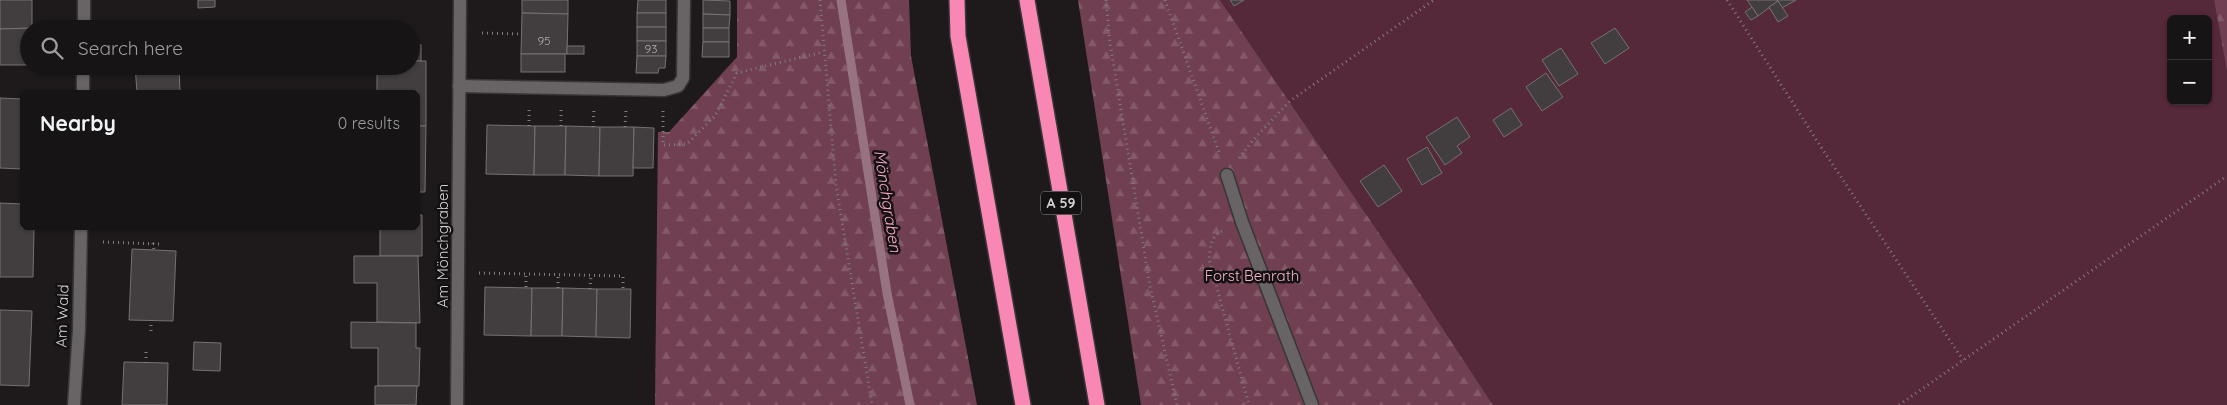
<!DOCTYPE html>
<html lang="en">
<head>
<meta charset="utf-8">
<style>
	:root { --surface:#161414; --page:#232122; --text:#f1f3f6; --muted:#9e9ea0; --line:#353334 }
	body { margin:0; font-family:Quicksand,sans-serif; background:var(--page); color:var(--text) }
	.controls { position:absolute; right:15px; top:15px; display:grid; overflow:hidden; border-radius:8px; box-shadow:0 1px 4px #0004 }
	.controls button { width:45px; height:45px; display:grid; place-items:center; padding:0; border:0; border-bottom:1px solid var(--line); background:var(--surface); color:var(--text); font:25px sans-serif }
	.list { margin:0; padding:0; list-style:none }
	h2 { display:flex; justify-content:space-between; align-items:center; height:65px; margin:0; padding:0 20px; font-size:21px }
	h2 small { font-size:16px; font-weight:400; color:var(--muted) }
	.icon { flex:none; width:28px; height:28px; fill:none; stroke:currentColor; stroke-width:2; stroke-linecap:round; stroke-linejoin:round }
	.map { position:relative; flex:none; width:2227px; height:405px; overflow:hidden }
	.search { position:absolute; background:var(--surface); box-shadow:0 1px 4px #0004; left:20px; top:20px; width:400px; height:55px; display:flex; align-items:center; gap:12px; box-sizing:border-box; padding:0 18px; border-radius:28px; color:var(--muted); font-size:19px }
	.panel { position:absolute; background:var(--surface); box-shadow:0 1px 4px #0004; left:20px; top:90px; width:400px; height:140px; border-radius:8px }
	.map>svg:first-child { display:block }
	.green { fill:#55283a; fill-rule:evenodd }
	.forest { fill:url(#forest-firs) }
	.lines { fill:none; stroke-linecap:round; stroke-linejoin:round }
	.stream { stroke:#977280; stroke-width:9 }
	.building { fill:#423d3f; stroke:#767173 }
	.lane-casing { stroke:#393637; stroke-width:15 }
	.street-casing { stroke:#393637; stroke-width:15 }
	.highway-casing { stroke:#393637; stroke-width:18 }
	.path { stroke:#807d7e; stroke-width:3; stroke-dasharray:1 4; stroke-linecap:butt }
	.lane { stroke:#686364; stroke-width:12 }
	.street { stroke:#686364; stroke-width:12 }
	.highway { stroke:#f987b3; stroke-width:15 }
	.labels { text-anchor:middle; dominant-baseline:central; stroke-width:5; stroke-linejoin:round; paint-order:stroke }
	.number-label { font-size:12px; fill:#b0adae }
	.shield { fill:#141112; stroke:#9b9899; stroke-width:1 }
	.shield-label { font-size:14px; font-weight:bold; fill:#d5d2d3 }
	.street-label { font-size:15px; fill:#d5d2d3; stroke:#141112 }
	.park-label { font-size:15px; fill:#f5b3ca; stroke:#141112 }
	.water-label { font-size:16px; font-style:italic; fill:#fcaac8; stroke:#141112 }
</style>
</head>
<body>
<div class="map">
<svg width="2227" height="405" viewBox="0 0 2227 405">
	<defs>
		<pattern id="forest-firs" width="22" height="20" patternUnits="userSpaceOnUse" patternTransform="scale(1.25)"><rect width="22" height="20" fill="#703f51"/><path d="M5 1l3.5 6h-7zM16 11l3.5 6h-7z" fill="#845a69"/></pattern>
	</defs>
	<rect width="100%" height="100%" fill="#1e1a1b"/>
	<path class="green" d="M1220,0h994l13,72v333h-734l-80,-122zM2171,19h37v82h-37z"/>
	<g class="forest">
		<path d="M737,0h172l2,56 66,349h-322l3,-273h11l68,-75z"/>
		<path d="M1078,0h142l193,283 80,122h-352z"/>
		<path d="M2214,0h13v72z"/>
	</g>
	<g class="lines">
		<path class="stream" d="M841,0l46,293 23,112"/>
	</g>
	<g class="building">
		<path d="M0,0h32v28l-32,1z"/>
		<path d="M198,0h17v7l-17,1z"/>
		<path d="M522,0h46v14l-46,-1z"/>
		<path d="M638,0h28v13h-29z"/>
		<path d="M703,0l27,1v14l-27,-1z"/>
		<path d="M1230,0h14l-10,6z"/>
		<path d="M1747,0h30l1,1 -20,15z"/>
		<path d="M1777,0h19l-14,8z"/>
		<path d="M1778,1l10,15 -10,6 -9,-15z"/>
		<path d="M1752,7l6,9 -7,4 -6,-8z"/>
		<path d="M522,13l46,1 -1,40h-46z"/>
		<rect x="637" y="13" width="29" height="14"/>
		<path d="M703,14l27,1 -1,13h-26z"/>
		<path d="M177,22l1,7h-44v-5z"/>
		<rect x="637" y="27" width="29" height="14"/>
		<path d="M32,28l-3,1v36h-29v-36z"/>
		<rect x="703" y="28" width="26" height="14"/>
		<path d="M1615,28l14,20 -24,16 -14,-21z"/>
		<rect x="637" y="41" width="29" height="15"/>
		<path d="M703,42h26v15h-27z"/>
		<rect x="411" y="45" width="10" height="16"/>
		<rect x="567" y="46" width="17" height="8"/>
		<path d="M1561,48l17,26 -19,12 -17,-26z"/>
		<rect x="521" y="54" width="44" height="18"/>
		<path d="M637,56h29l-1,12h-6l-1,5h-22z"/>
		<path d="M411,61h15v65h-8v-34h-41v-26h34z"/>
		<path d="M135,66h44l1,26h-43z"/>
		<path d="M1546,73l17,24 -21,14 -16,-24z"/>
		<path d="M0,98l22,1v70l-22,-1z"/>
		<path d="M1511,108l11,17 -18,12 -11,-17z"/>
		<path d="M1457,117l13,20 -13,9 5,7 -17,12 -19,-28z"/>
		<path d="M487,125l48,1 -1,49 -48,-1z"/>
		<path d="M418,126h8l-1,66h-7z"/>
		<path d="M535,126h31l-1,49h-31z"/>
		<path d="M566,126l34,1 -1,49 -34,-1z"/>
		<path d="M600,127h34l-1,49h-34z"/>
		<path d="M634,127l20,1 -1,40h-20z"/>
		<path d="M1427,147l15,26 -20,12 -15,-26z"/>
		<path d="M1384,165l18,26 -24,16 -18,-26z"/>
		<path d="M418,192h1v23h3v41h-42v-28h38z"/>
		<path d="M0,203l22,1v24h12l-1,49h-33z"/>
		<path d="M132,249l44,2 -3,70 -44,-1z"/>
		<path d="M354,256h64l2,67 -43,-1v-39h-23z"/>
		<path d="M485,287l47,1 -1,48 -47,-1z"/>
		<path d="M532,288h31l-1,48h-31z"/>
		<path d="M563,288l34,1 -1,48 -34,-1z"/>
		<path d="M597,289h34l-1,49 -34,-1z"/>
		<path d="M0,310l32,1 -3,75 -29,-1z"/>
		<path d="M351,322l65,1v25h4l-1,38h-41v-38h-27z"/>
		<path d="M194,342l27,1 -1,28 -27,-1z"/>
		<path d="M124,362l44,1 -1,42h-45z"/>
		<path d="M375,386h42l-1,19h-41z"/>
	</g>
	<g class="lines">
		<g class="lane-casing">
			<g id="lane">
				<path d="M459,86l205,4 14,-4 5,-8 1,-78"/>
				<path d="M1227,175l15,47 70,183"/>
			</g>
		</g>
		<g class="street-casing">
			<g id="street">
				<path d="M84,29v-29"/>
				<path d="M83,92v-26"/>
				<path d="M74,405l5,-76 2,-101"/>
				<path d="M457,405l3,-405"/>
			</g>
		</g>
		<g class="highway-casing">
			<g id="highway">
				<path d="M957,0l1,36 65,369"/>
				<path d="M1027,0l70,405"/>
			</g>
		</g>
		<g class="path">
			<path d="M820,0l16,185 36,220"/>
			<path d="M1106,0l4,43 40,243 27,119"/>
			<path d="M1165,0l55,155"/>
			<path d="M1727,0l94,147 142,213"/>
			<path d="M482,33l40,1"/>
			<path d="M663,111v34l24,-1 28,-28 22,-43 86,-21"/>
			<path d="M529,126v-18"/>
			<path d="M561,126v-17"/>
			<path d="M593,127l1,-18"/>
			<path d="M625,127l1,-17"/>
			<path d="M1239,158l14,-18 37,-39 144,-101"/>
			<path d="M1222,231c-11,5 -12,17 -13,28l40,146"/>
			<path d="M103,242l56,2"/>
			<path d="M153,243l1,7"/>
			<path d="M479,273l144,3v13"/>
			<path d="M526,287v-13"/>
			<path d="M558,288v-13"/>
			<path d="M590,289l1,-14"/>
			<path d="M151,331v-10"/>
			<path d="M146,363v-13"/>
			<path d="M1899,405l328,-229"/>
		</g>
		<use href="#lane" class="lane"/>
		<use href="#street" class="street"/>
		<use href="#highway" class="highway"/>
	</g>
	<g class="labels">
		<g class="number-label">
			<text x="544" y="40">95</text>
			<text x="651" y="48">93</text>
		</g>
		<rect class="shield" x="1041" y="191.5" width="40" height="23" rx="4"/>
		<g class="shield-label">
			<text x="1061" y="203">A 59</text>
		</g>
		<g class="street-label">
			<text transform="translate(442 246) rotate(-90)">Am Mönchgraben</text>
			<text transform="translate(62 316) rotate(-88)">Am Wald</text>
		</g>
		<g class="park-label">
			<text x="1252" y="275">Forst Benrath</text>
		</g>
		<g class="water-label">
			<text transform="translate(888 201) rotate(81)">Mönchgraben</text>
		</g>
	</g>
</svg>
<div class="controls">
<button>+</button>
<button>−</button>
</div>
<div class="search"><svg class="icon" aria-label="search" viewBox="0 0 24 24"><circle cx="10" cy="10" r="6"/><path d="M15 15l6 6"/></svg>Search here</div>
<section class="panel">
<h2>Nearby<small>0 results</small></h2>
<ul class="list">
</ul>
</section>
</div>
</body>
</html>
